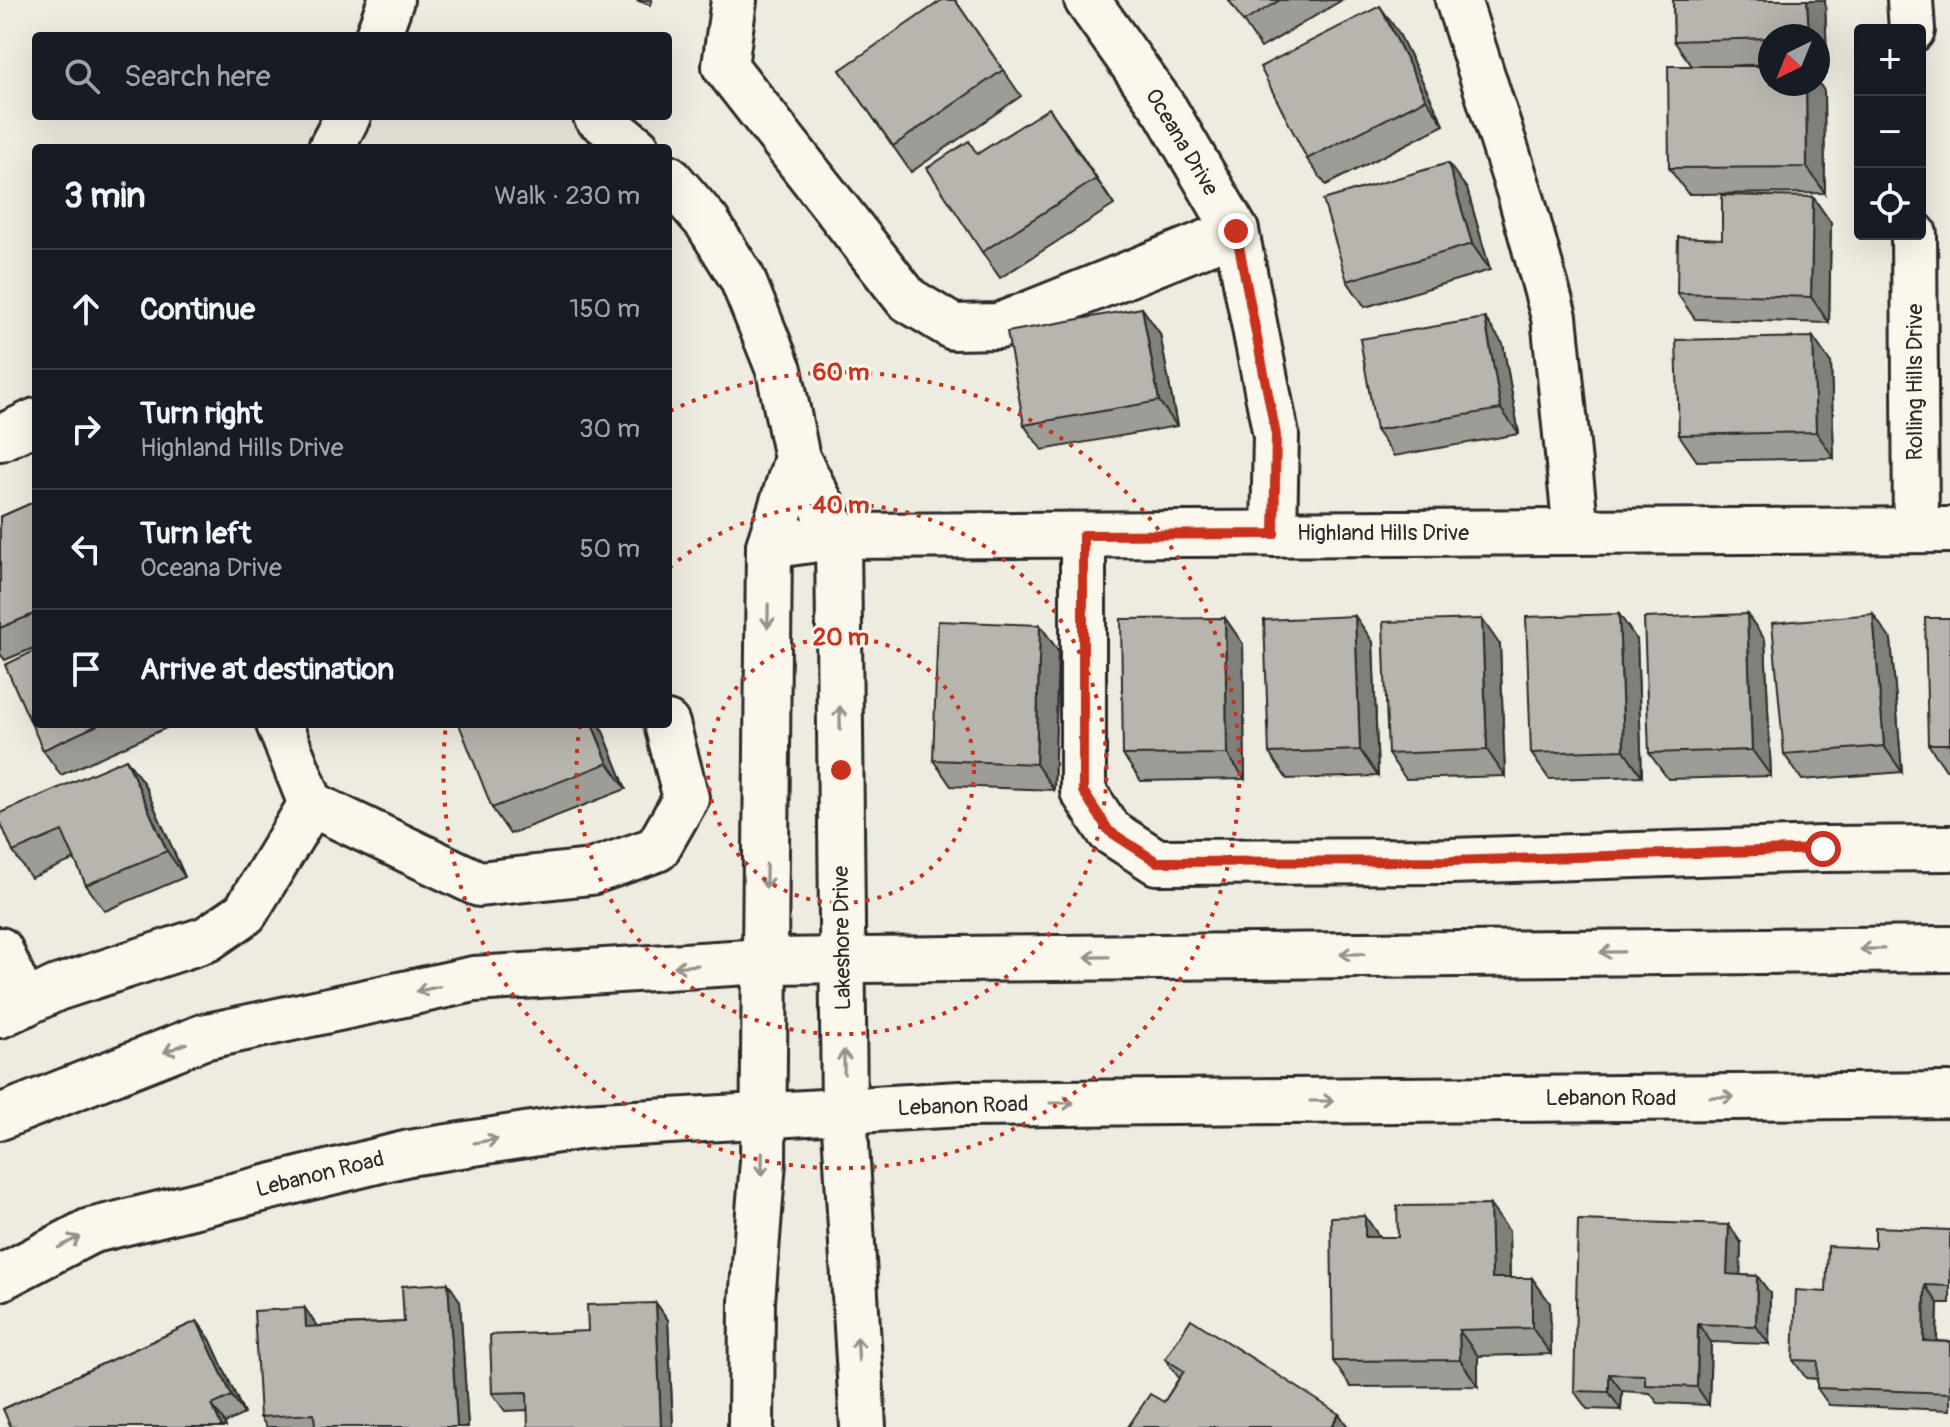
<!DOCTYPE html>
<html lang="en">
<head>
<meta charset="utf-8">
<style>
	:root { --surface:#171b24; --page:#20242c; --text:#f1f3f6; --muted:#9ea1a6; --line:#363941 }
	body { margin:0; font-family:Pangolin,sans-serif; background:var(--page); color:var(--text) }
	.controls { position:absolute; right:24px; top:24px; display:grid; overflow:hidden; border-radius:8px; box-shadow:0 8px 32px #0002 }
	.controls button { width:72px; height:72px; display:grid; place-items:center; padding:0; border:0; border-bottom:2px solid var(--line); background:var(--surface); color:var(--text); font:40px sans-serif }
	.compass { position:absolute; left:1758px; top:24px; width:72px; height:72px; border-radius:50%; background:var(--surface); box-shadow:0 8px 32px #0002; rotate:223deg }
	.stop { position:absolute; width:24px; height:24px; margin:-18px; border:6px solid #c8321e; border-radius:50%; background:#fff }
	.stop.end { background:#c8321e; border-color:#fff; box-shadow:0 2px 8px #0008 }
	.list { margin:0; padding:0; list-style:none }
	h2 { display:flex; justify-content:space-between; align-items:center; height:104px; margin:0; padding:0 32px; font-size:34px }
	h2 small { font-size:26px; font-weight:400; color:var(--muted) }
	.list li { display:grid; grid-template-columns:52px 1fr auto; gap:24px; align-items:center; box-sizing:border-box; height:120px; padding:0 32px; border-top:2px solid var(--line) }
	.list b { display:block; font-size:30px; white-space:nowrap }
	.list p { margin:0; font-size:26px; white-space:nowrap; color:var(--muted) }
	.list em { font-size:26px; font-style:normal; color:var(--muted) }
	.icon { flex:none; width:44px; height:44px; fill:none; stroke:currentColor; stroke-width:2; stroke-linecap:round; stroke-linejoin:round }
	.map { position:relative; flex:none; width:1950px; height:1427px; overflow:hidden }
	.search { position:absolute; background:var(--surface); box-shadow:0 8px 32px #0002; left:32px; top:32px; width:640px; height:88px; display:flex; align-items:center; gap:20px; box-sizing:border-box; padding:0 28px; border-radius:8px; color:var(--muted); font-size:30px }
	.panel { position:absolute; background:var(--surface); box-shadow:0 8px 32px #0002; left:32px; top:144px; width:640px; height:584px; border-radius:8px }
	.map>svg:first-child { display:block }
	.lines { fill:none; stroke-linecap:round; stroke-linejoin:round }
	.minor-casing { stroke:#2b2b2b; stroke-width:50 }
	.major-casing { stroke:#2b2b2b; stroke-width:50 }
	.minor { stroke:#fbf7ec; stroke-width:44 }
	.major { stroke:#fbf7ec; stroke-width:44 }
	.wall { fill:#9e9c96; stroke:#2b2b2b; stroke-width:2 }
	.shaded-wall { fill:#817f7a; stroke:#2b2b2b; stroke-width:2 }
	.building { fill:#b8b5ae; stroke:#2b2b2b; stroke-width:2 }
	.oneway { stroke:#93918c }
	.route { stroke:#c8321e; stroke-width:10 }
	.ring { fill:none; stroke:#c8321e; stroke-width:4; stroke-dasharray:4 8 }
	.labels { text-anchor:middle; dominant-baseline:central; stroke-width:6; stroke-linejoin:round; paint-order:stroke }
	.street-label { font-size:22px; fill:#2b2b2b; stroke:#fbf7ec }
	.centre { fill:#c8321e; stroke:#fbf7ec; stroke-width:4 }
	.ring-label { font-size:24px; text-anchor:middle; font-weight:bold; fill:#c8321e; stroke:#fbf7ec; stroke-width:6; stroke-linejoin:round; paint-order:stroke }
</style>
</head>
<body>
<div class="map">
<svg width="1950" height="1427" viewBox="0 0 1950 1427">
	<rect width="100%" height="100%" fill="#eeebe0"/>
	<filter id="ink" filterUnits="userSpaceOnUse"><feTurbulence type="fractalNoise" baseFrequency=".0125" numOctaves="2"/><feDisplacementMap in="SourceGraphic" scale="16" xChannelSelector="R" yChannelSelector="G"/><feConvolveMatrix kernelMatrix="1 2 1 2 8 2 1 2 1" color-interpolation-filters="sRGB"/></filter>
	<g filter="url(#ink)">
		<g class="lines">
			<g class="minor-casing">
				<g id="minor">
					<path d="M734,0l-9,66 182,233 46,28 46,-1 237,-95"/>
					<path d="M1087,0l79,111 70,120 40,204 -2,99"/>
					<path d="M1458,0l63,197 33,120 22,215"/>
					<path d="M1910,0l2,30"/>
					<path d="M378,36l13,-36"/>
					<path d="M596,116l41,32"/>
					<path d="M331,148l17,-32"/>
					<path d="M668,177l39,45 35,56 37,92 18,88 41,78 6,575 19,316"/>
					<path d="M1914,234l2,296"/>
					<path d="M0,438l36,-17"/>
					<path d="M1083,535v256l26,40 48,31 294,-1 372,-12 127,-1"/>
					<path d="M769,546l69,-10 1112,-6"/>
					<path d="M279,724l32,80"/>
					<path d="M311,804l168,80 112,-12 66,-23 29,-51 -19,-74"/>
					<path d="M0,950l24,54"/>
					<path d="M0,1015l57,-27 150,-49 38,-26 66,-109"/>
					<path d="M751,1427l1,-125 11,-141 6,-615 28,-88"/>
				</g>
			</g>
			<g class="major-casing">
				<g id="major">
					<path d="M0,1117l203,-80 271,-58 290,-18 1186,-12"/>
					<path d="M0,1278l90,-47 319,-78 175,-27 376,-22 990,-9"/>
				</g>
			</g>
			<use href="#minor" class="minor"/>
			<use href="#major" class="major"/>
		</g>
		<g class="wall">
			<path d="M636,0h16l-2,5z"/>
			<path d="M955,0l66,96 -110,76 -71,-102z"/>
			<path d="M1229,0h113l-81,48z"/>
			<path d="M1673,0h152l2,63h-9v-27h-48v28l-47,2 95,18v-2l6,9 1,102 -137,1 -19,-26 23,-102 -18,-25z"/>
			<path d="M1398,32l46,93 -118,60 -19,-26z"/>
			<path d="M1067,134l47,71 -114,73 -18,-26 -4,-98z"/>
			<path d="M1467,189l23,81 -125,37 -18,-26z"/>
			<path d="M1813,197l18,26 -2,100 -134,-4 -18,-26 45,-54z"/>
			<path d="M1142,308l18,26 17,92 -135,24 -18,-25z"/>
			<path d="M1503,344l16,90 -125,22 -18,-26z"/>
			<path d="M1831,363l3,95 -137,3 -18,-26z"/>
			<path d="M36,501v146l-31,13 -5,-6v-137z"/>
			<path d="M1747,614l18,26 6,136 -103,3 -19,-26z"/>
			<path d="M1355,616l18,26 5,134 -91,3 -18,-26z"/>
			<path d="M1225,618l18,26 2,135 -104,2 -18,-26z"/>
			<path d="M1950,618v152h-4l-18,-26z"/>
			<path d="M1040,625l18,26 -4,139 -103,-4 -18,-26z"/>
			<path d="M1637,640l5,136 -93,3 -18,-26z"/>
			<path d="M1891,640l11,132 -100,8 -18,-26z"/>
			<path d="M1500,645l5,131 -99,3 -18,-25z"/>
			<path d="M36,724h139l-114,51 -18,-25z"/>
			<path d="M600,724l26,65 -116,45 -18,-26z"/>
			<path d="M126,759l18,25 41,93 -80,34 -19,-26 -11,-26 -44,19 -18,-26z"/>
			<path d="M1365,1216l14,21h19l111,-6 1,47h22l18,25 1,51 -73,2v30l-127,1 -18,-26z"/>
			<path d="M1950,1230v73h-12l-1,38 13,1v68l-121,-5 -12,-17v-9l-11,-1 -13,-18 33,-68 49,-44z"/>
			<path d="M1741,1243l-1,32 17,1 13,17 -1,51 -58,-2 -2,63 -51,-2 -8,-10 -28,-2 -1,19 -34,-1 -13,-18z"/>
			<path d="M460,1301l8,126h-201l-7,-10 57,-91 87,-4z"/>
			<path d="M656,1303l12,17 5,107h-145v-17l-23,1 -13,-18 96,-62z"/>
			<path d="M197,1321l13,18 34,75 -19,9 -222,-14z"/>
			<path d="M1165,1359l174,55 9,13h-220l36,-25 15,-24z"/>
		</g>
		<g class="shaded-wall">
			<path d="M1807,0h18l2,63 -9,-13v-14h-9z"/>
			<path d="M1380,6l18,26 46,93 -18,-26z"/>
			<path d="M1818,82l6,9 1,102 -18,-26 -1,-83h12z"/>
			<path d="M1049,108l18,26 47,71 -18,-26z"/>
			<path d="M1448,163l19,26 23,81 -18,-26z"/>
			<path d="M1813,197l18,26 -2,100 -18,-26z"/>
			<path d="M1142,308l18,26 17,92 -18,-25z"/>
			<path d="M1485,318l18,26 16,90 -18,-25z"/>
			<path d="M1813,337l18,26 3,95 -18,-26z"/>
			<path d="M1619,614l18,26 5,136 -18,-26z"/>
			<path d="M1747,614l18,26 6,136 -19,-26z"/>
			<path d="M1873,614l18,26 11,132 -18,-26z"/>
			<path d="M1355,616l18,26 5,134 -18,-26z"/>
			<path d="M1225,618l18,26 2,135 -18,-25z"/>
			<path d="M1482,619l18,26 5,131 -18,-26z"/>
			<path d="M1040,625l18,26 -4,139 -18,-26z"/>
			<path d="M592,724h8l26,65 -18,-26z"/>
			<path d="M126,759l18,25 41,93 -18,-26z"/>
			<path d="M1490,1205l19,26 1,73 -18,-26z"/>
			<path d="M1365,1216l18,26 -18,-5z"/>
			<path d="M1729,1225l12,18 -1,49 -13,-18z"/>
			<path d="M1757,1276l13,17 -1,51 -13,-18z"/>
			<path d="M1532,1278l18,25 1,51 -19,-26z"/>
			<path d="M448,1283l12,18 8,126h-11z"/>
			<path d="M1925,1285l13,18 -2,55 -12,-17z"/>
			<path d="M656,1303l12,17 5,107h-12z"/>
			<path d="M305,1308l12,18 2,19 -13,-18z"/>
			<path d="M197,1321l13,18 34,75 -12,-18z"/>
			<path d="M1698,1324l13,18 -2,63 -12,-18z"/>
			<path d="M1459,1330l19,26v30l-18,-26z"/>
			<path d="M1609,1374l13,17 -1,19 -12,-18z"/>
			<path d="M212,1405l13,18 1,4h-4z"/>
			<path d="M1339,1414l9,13h-17z"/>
		</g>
		<g class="building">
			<path d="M942,0h13l48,70 -110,76 -53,-76z"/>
			<path d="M1229,0h51l-37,22z"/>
			<path d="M1673,0h134l2,36h-39v2l-96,3z"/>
			<path d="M1380,6l46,93 -119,60 -47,-92z"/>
			<path d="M1668,66h102v18h36l1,83 -138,1z"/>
			<path d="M1049,108l47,71 -114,73 -55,-84 42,-27 8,13z"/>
			<path d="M1448,163l24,81 -125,37 -24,-81z"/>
			<path d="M1722,195l91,2 -2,100 -134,-4 1,-56 44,2z"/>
			<path d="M1142,308l17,93 -135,24 -17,-93z"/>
			<path d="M1485,318l16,91 -125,21 -16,-91z"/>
			<path d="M1813,337l3,95 -137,3 -3,-95z"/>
			<path d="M36,501v112l-36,15v-111z"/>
			<path d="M1619,614l5,136 -93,3 -5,-136z"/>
			<path d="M1747,614l5,136 -103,3 -5,-135z"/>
			<path d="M1873,614l11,132 -100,8 -12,-131z"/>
			<path d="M1355,616l5,134 -91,3 -5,-133z"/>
			<path d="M1225,618l2,136 -104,1 -2,-136z"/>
			<path d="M1925,618h25v126h-22z"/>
			<path d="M1482,619l5,131 -99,4 -5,-132z"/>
			<path d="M938,621l102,4 -4,139 -103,-4z"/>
			<path d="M36,650v74h64l-57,26 -38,-85z"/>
			<path d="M459,724h133l16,39 -116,45z"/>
			<path d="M126,759l41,92 -81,34 -24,-54 -49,21 -13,-31v-8z"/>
			<path d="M1490,1205l2,73h40v50l-73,2 1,30 -127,1 -2,-144 34,-1v21h33l-1,-31z"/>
			<path d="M1578,1220l151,5 -2,49 30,2 -1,50 -58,-2 -1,63 -52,-2v-10l-36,-1v18l-35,-1z"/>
			<path d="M1875,1227l75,3v56l-25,-1 -1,56 26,1v51l-133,-5 1,-27 -25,-1 3,-70 30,2 2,-46 47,2z"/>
			<path d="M448,1283l9,144h-142l-1,-13 -54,3 -6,-106 51,-3 1,19 98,-5 -2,-36z"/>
			<path d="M656,1303l5,124h-133l-1,-35 -35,1 -2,-58 98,-4 -1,-26z"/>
			<path d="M1191,1319l148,95 -8,13h-203l22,-33 14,8 20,-31 -19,-12z"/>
			<path d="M197,1321l35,75 -20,9 10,22h-211l-8,-18z"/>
		</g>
		<defs><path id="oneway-shaft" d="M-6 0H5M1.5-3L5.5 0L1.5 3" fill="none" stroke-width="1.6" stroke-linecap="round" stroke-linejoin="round" transform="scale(2)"/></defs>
		<g class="oneway">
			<use href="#oneway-shaft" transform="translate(768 616) rotate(91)"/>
			<use href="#oneway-shaft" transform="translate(840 718) rotate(-91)"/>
			<use href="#oneway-shaft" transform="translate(766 876) rotate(91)"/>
			<use href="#oneway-shaft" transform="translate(1872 949) rotate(179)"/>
			<use href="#oneway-shaft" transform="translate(1612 952) rotate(179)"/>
			<use href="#oneway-shaft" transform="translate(1352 954) rotate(179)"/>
			<use href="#oneway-shaft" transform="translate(1097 957) rotate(179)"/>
			<use href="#oneway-shaft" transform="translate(686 966) rotate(176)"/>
			<use href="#oneway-shaft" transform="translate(428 989) rotate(168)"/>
			<use href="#oneway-shaft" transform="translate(175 1048) rotate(158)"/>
			<use href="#oneway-shaft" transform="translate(844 1062) rotate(-91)"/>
			<use href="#oneway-shaft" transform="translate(1722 1097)"/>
			<use href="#oneway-shaft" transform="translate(1322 1101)"/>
			<use href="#oneway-shaft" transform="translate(1062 1103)"/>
			<use href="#oneway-shaft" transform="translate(486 1141) rotate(-9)"/>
			<use href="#oneway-shaft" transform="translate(762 1164) rotate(91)"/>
			<use href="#oneway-shaft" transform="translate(69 1242) rotate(-28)"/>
			<use href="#oneway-shaft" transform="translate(858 1349) rotate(-93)"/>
		</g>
	</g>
	<g class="lines" filter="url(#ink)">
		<path class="route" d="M1236,231l40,204 -2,99 -191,1v256l26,40 48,31 294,-1 372,-12"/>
	</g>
	<g class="ring">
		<circle cx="841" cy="770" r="133"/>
		<path d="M669 568A265 265 0 1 1 580 726"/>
		<path d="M670 411A398 398 0 1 1 446 725"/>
	</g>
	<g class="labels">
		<g class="street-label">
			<text transform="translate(1182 142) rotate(59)">Oceana Drive</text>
			<text transform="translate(1915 382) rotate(-90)">Rolling Hills Drive</text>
			<text x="1383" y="533">Highland Hills Drive</text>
			<text transform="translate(842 938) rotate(-91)">Lakeshore Drive</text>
			<text x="1611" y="1098">Lebanon Road</text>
			<text transform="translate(963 1106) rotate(-2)">Lebanon Road</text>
			<text transform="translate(320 1174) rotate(-14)">Lebanon Road</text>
		</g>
	</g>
	<circle cx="841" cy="770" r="12" class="centre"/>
	<g class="ring-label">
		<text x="841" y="380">60 m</text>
		<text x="841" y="513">40 m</text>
		<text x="841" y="645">20 m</text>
	</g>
</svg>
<div class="controls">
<button>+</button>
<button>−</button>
<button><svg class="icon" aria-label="locate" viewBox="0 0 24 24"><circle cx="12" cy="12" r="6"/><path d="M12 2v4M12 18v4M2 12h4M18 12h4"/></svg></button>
</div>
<svg class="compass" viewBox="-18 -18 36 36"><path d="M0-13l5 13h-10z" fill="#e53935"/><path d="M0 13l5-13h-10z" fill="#9ea1a6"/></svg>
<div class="stop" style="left:1823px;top:849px"></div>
<div class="stop end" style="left:1236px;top:231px"></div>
<div class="search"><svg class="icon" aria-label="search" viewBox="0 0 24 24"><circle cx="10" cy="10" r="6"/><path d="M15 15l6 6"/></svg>Search here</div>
<section class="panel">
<h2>3 min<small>Walk · 230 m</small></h2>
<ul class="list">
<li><svg class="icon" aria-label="ahead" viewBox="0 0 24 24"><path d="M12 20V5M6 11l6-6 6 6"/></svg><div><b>Continue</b></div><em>150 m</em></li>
<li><svg class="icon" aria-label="right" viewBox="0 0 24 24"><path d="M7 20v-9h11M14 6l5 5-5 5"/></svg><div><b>Turn right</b><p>Highland Hills Drive</p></div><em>30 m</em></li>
<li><svg class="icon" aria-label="left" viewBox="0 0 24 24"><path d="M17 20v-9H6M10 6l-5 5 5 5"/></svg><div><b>Turn left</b><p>Oceana Drive</p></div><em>50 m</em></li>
<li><svg class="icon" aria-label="arrive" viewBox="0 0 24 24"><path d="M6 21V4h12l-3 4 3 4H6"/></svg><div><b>Arrive at destination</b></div></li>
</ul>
</section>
</div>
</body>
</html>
